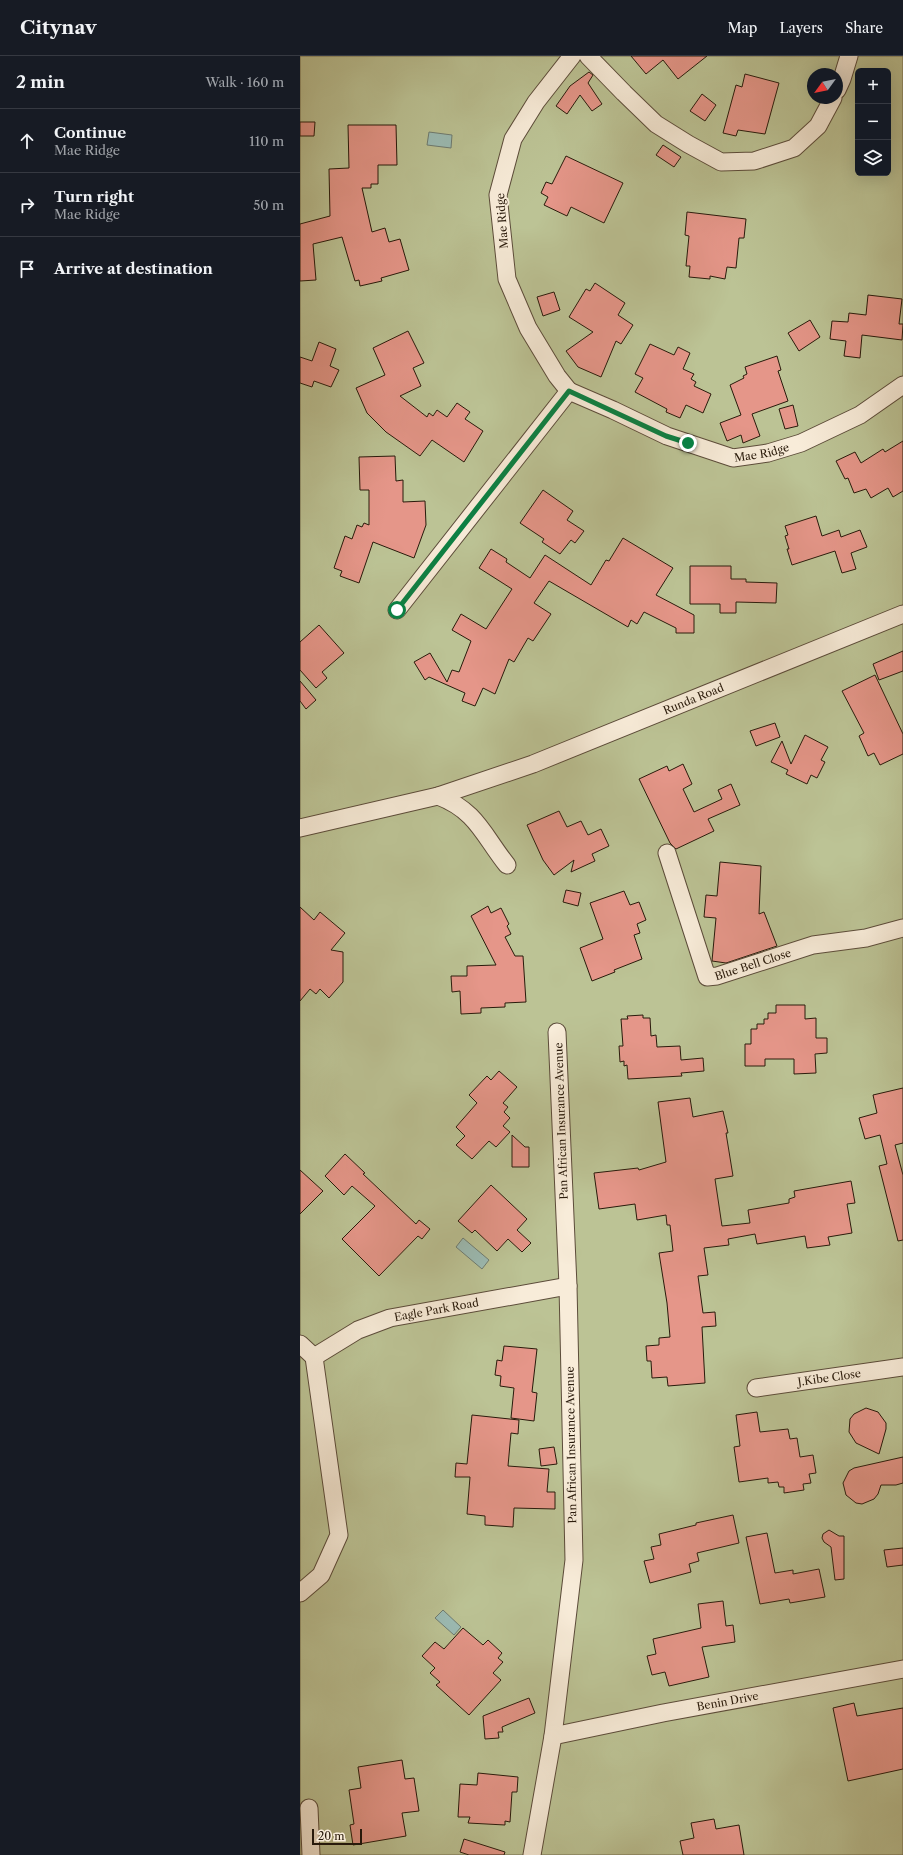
<!DOCTYPE html>
<html lang="en">
<head>
<meta charset="utf-8">
<style>
	:root { --surface:#171b24; --page:#20242c; --text:#f1f3f6; --muted:#9ea1a6; --line:#363941 }
	body { margin:0; font-family:"Libre Caslon Text",serif; background:var(--page); color:var(--text) }
	.controls { position:absolute; right:12px; top:12px; display:grid; overflow:hidden; border-radius:6px; box-shadow:0 4px 16px #0002 }
	.controls button { width:36px; height:36px; display:grid; place-items:center; padding:0; border:0; border-bottom:1px solid var(--line); background:var(--surface); color:var(--text); font:20px sans-serif }
	.compass { position:absolute; left:507px; top:12px; width:36px; height:36px; border-radius:50%; background:var(--surface); box-shadow:0 4px 16px #0002; rotate:237deg }
	.scale { position:absolute; left:12px; bottom:10px; width:50px; box-sizing:border-box; padding-left:4px; border:2px solid #291a0b; border-top:0; font-size:11px; line-height:14px; white-space:nowrap; color:#291a0b; -webkit-text-stroke:3px #f8ecd9; paint-order:stroke }
	.stop { position:absolute; width:12px; height:12px; margin:-9px; border:3px solid #0b8043; border-radius:50%; background:#fff }
	.stop.end { background:#0b8043; border-color:#fff; box-shadow:0 1px 4px #0008 }
	.list { margin:0; padding:0; list-style:none }
	h2 { display:flex; justify-content:space-between; align-items:center; height:52px; margin:0; padding:0 16px; font-size:17px }
	h2 small { font-size:13px; font-weight:400; color:var(--muted) }
	.list li { display:grid; grid-template-columns:26px 1fr auto; gap:12px; align-items:center; box-sizing:border-box; height:64px; padding:0 16px; border-top:1px solid var(--line) }
	.list b { display:block; font-size:15px; white-space:nowrap }
	.list p { margin:0; font-size:13px; white-space:nowrap; color:var(--muted) }
	.list em { font-size:13px; font-style:normal; color:var(--muted) }
	.icon { flex:none; width:22px; height:22px; fill:none; stroke:currentColor; stroke-width:2; stroke-linecap:round; stroke-linejoin:round }
	.map { position:relative; flex:none; width:603px; height:1799px; overflow:hidden }
	header { display:flex; align-items:center; gap:24px; box-sizing:border-box; height:56px; padding:0 20px; background:var(--surface); border-bottom:1px solid var(--line) }
	header strong { font-size:19px }
	nav { display:flex; gap:22px; margin-inline-start:auto; font-size:14px }
	main { display:flex }
	aside { flex:1; background:var(--surface) }
	.map>svg:first-child { display:block }
	.green { fill:#bcc395; stroke:#726e50; fill-rule:evenodd }
	.water { fill:#9cbdb6; stroke:#6e7c72 }
	.building { fill:#e59689; stroke:#291a0b }
	.lines { fill:none; stroke-linecap:round; stroke-linejoin:round }
	.minor-casing { stroke:#5c4c3a; stroke-width:19 }
	.minor { stroke:#f8ecd9; stroke-width:17 }
	.route { stroke:#0b8043; stroke-width:5 }
	.labels { text-anchor:middle; dominant-baseline:central; stroke-width:4; stroke-linejoin:round; paint-order:stroke }
	.street-label { font-size:11px; fill:#291a0b; stroke:#f8ecd9 }
</style>
</head>
<body>
<header>
<strong>Citynav</strong>
<nav><a>Map</a><a>Layers</a><a>Share</a></nav>
</header>
<main>
<aside>
<h2>2 min<small>Walk · 160 m</small></h2>
<ul class="list">
<li><svg class="icon" aria-label="ahead" viewBox="0 0 24 24"><path d="M12 20V5M6 11l6-6 6 6"/></svg><div><b>Continue</b><p>Mae Ridge</p></div><em>110 m</em></li>
<li><svg class="icon" aria-label="right" viewBox="0 0 24 24"><path d="M7 20v-9h11M14 6l5 5-5 5"/></svg><div><b>Turn right</b><p>Mae Ridge</p></div><em>50 m</em></li>
<li><svg class="icon" aria-label="arrive" viewBox="0 0 24 24"><path d="M6 21V4h12l-3 4 3 4H6"/></svg><div><b>Arrive at destination</b></div></li>
</ul>
</aside>
<div class="map">
<svg width="603" height="1799" viewBox="0 0 603 1799">
	<rect width="100%" height="100%" fill="#f5e1c5"/>
	<filter id="stains"><feTurbulence type="fractalNoise" baseFrequency=".005" numOctaves="4"/><feColorMatrix values="0 0 0 0 .2 0 0 0 0 .09 0 0 0 0 .02 0 0 0 .5 -.17"/></filter>
	<radialGradient id="worn" r=".72"><stop offset=".6" stop-color="#630" stop-opacity="0"/><stop offset="1" stop-color="#630" stop-opacity=".3"/></radialGradient>
	<path class="green" d="M0,0h603v1799h-603zM558,15h30v102h-30zM513,18h24v24h-24z"/>
	<g class="water">
		<path d="M129,76l23,3 -1,13 -24,-3z"/>
		<path d="M163,1182l26,22 -7,9 -26,-22z"/>
		<path d="M143,1554l18,17 -7,8 -19,-17z"/>
	</g>
	<g class="building">
		<path d="M331,0h76l-29,23 -15,-19 -17,14z"/>
		<path d="M289,16l4,3 -5,8 14,21 -10,7 -12,-16 -13,19 -11,-8 14,-20z"/>
		<path d="M445,18l34,9 -14,51 -27,-4 -2,6 -13,-3 13,-48 6,2z"/>
		<path d="M402,38l14,11 -11,16 -15,-10z"/>
		<path d="M0,66h15l-1,14h-14z"/>
		<path d="M48,69h48l1,40h-19v19h-7v4h-9l10,44 13,-4 4,14 11,-3 9,31 -28,8 1,3 -22,5 -1,-6 -4,1 -13,-44 -29,7 3,36 -16,1v-57l30,-8 -1,-47 20,-1z"/>
		<path d="M363,89l18,12 -7,10 -18,-12z"/>
		<path d="M266,100l57,27 -19,40 -33,-16 -4,9 -23,-11 4,-8 -7,-4 5,-11 6,2z"/>
		<path d="M387,156l59,7 -2,19h-5l-3,30 -9,-1 -2,12 -15,-3v3l-21,-2 1,-11h-4l3,-30 -4,-1z"/>
		<path d="M295,227l30,20 -7,12 15,10 -12,19 -5,-3 -15,36 -23,-10 -12,-16 27,-19 -24,-15 17,-28 4,2z"/>
		<path d="M254,236l6,18 -17,6 -6,-19z"/>
		<path d="M568,239l34,4 -3,25h4l-1,16 -40,-5 -2,23 -16,-2 2,-15 -16,-2 2,-18 16,1 1,-9 17,2z"/>
		<path d="M510,264l10,17 -21,14 -11,-18z"/>
		<path d="M108,275l16,32 -11,5 8,18 -21,10 27,21 2,-4 4,3 4,-6 10,7 10,-14 13,9 -5,7 18,12 -19,31 -32,-22 -12,16 -34,-24 -19,-19 -11,-25 29,-13 -12,-27z"/>
		<path d="M19,286l17,7 -6,17 9,4 -8,17 -17,-6 -2,6 -12,-4v-26l12,4z"/>
		<path d="M350,288l24,11 4,-8 12,6 -7,16 11,5 -3,5 5,3 -2,4 17,8 -8,19 -17,-8 -6,13 -14,-6 1,-3 -32,-17 8,-14 -8,-4z"/>
		<path d="M477,300l4,14 -3,1 10,30 -36,13 8,22 -17,7 -2,-8 -14,6 -7,-18 21,-8 -11,-30 14,-7 -1,-2 4,-2 -2,-7z"/>
		<path d="M493,349l5,21 -13,3 -6,-20z"/>
		<path d="M603,385v50l-10,6 -5,-9 -17,10 -5,-9 -12,4 -6,-15 -3,1 -9,-18 19,-9 6,11 22,-14 2,3z"/>
		<path d="M95,400l1,25 7,-1v22l22,-1 1,24 -12,33 -41,-16 -14,41 -19,-7 2,-5 -8,-3 11,-32 7,3 5,-14 5,2 2,-4 5,2v-35h-9l-1,-33z"/>
		<path d="M243,434l30,21 -6,9 17,11 -9,12 -4,-3 -11,14 -18,-12 2,-3 -24,-16z"/>
		<path d="M516,460l6,20 17,-6 2,7 19,-7 7,17 -16,6 5,16 -14,4 -7,-22 -43,14 -5,-16h2l-4,-13 3,-1 -3,-9z"/>
		<path d="M323,482l50,30 -17,27 38,20v18h-18v-5l-32,-16 -7,12 -6,-4 -3,7 -79,-46 -15,22 17,11 -18,27 -5,-3 -14,24 -5,-3 -14,35 -12,-6 -8,18 -13,-5 3,-8 -36,-16 -4,3 -11,-18 16,-9 17,29 5,-12 7,2 12,-31 -19,-11 9,-16 25,15 26,-40 -33,-21 12,-19 16,10 -1,3 24,16 15,-23 46,30 15,-25 3,1z"/>
		<path d="M390,510h41v13h15v3l31,1 -1,20 -40,-1v11h-16v-9h-30z"/>
		<path d="M19,569l25,28 -22,19 5,6 -11,10 -16,-18v-28z"/>
		<path d="M603,595v20l-24,9 -6,-16z"/>
		<path d="M575,619l28,59v20l-23,11 -6,-12 -6,3 -9,-20 5,-3 -22,-42z"/>
		<path d="M0,625l16,19 -10,9 -6,-8z"/>
		<path d="M475,667l5,14 -24,9 -6,-15z"/>
		<path d="M505,679l23,12 -7,13 4,2 -8,16 -6,-3 -4,9 -21,-10 2,-4 -17,-8 11,-21 9,23z"/>
		<path d="M383,708l9,20 -9,5 11,23 28,-13 -4,-9 13,-6 9,21 -32,14 6,12 -38,18 -6,-6 -31,-64 28,-13 2,5z"/>
		<path d="M259,755l8,16 14,-6 7,14 13,-6 8,17 -17,8 3,7 -24,11 3,-12 -20,15 -11,-15 -16,-35z"/>
		<path d="M420,806l41,4 -2,48 5,-2 13,34 -51,17 -14,-2 4,-43 -12,-1 2,-22 11,1z"/>
		<path d="M266,834l15,3 -3,13 -15,-4z"/>
		<path d="M324,835l6,14 9,-3 7,18 -9,4 3,9 -6,2 8,24 -28,11 1,2 -23,9 -12,-33 23,-9 -13,-36z"/>
		<path d="M188,850l3,7 10,-5 8,16 -2,2 4,8 -6,3 10,19h8l3,46 -21,1v4l-24,1v5l-20,1 -1,-23 -8,1 -1,-16h16v-10l29,-1 -25,-49z"/>
		<path d="M0,851l14,13 6,-8 25,21 -14,17 12,2v30l-14,16 -9,-9 -4,5 -6,-5 -10,12z"/>
		<path d="M476,949h29v14l11,-1v20h11v15l-12,1 1,19 -22,1v-15h-29v7h-20v-22h6v-15h6v-5h7v-5h4v-6h8z"/>
		<path d="M343,959v3h7l1,18 5,-1 1,12 23,-1 1,14 22,-2 1,13 -23,2 1,3 -54,3 -1,-14 -3,1v-5l-4,1 -1,-16h4l-2,-27h7l-1,-3z"/>
		<path d="M199,1015l18,16 -14,16 5,4 -4,5 6,6 -7,8 7,6 -14,15 -7,-6 -17,18 -16,-14 9,-9 -9,-9 21,-24 -8,-8 18,-19 4,4z"/>
		<path d="M603,1032v55l-8,2 8,30v65l-5,1 -19,-75 8,-2 -7,-29 -15,4 -6,-21 18,-5 -4,-18z"/>
		<path d="M390,1042l3,19 30,-6 5,22h-2l7,43 -18,3 7,47 28,-3 -2,-13 41,-7v-4l6,-2 -1,-6 57,-10 4,22 -8,1 5,29 -24,4 2,8 -23,3 -2,-12 -48,8 -2,-10 -27,5 1,6 -25,3 4,27 -10,1 5,37 12,-1 1,14 -14,1 3,56 -37,3 -1,-9 -15,1 -1,-17h-4l-1,-15 13,-1v-7l11,-1 -3,-34 -8,-50 14,-2 -3,-26h-3l-1,-10 -29,5 -2,-16 -36,5 -5,-36 44,-5 1,2 27,-8 -8,-60z"/>
		<path d="M212,1079l13,12h4v20h-17z"/>
		<path d="M45,1098l20,19 -2,1 53,50 3,-4 11,9 -8,10 -4,-3 -39,40 -37,-37 33,-33 -23,-20 -8,9 -19,-19z"/>
		<path d="M0,1114l23,21 -23,23z"/>
		<path d="M191,1129l36,34 -10,11 14,13 -9,9 -14,-13 -11,12 -22,-21 -3,3 -14,-12z"/>
		<path d="M204,1290l33,3 -5,43 5,1 -3,28 -23,-3 3,-30 -14,-2 1,-10 -6,-1 2,-15 5,1z"/>
		<path d="M566,1352l12,4 8,11v6l-7,25 -23,-11 -7,-11 1,-13 4,-5z"/>
		<path d="M457,1356l3,20 28,-3 2,10 7,-1 3,19 13,-2 3,18 -7,1 2,9 -8,1 1,6 -20,3v-6h-5l-1,-5 -10,1v-5l-29,4 -5,-35 6,-1 -4,-31z"/>
		<path d="M172,1359l47,5 -1,14 -7,-1 -3,33 41,3 -2,23h8v17l-41,-1 -1,19 -28,-2v-9l-18,-2 3,-37h-15l1,-14 11,1z"/>
		<path d="M254,1391l3,17 -16,2 -2,-17z"/>
		<path d="M603,1401v26l-7,2h-15l-3,9 -4,5 -12,5 -6,-1 -10,-8 -3,-12 6,-12 5,-3z"/>
		<path d="M433,1459l6,28 -42,10 2,8 -10,3 2,8 -41,11 -6,-22 10,-2 -3,-12 10,-2 -2,-11 37,-9v-2z"/>
		<path d="M529,1474l10,6h5v43l-9,1 -4,-33 -7,-5 -2,-4 1,-4z"/>
		<path d="M467,1477l8,40 18,-3v4l26,-5 6,28 -35,6 -1,-4 -29,5 -14,-67z"/>
		<path d="M603,1492v17l-16,2 -3,-17z"/>
		<path d="M423,1545l3,25 7,-1 2,17 -33,5 7,30 -40,9 -4,-14 -13,3 -5,-19 9,-2 -3,-15 48,-11 -3,-24z"/>
		<path d="M163,1572l20,17 5,-5 14,13 -4,5 5,4 -10,11 8,7 -32,35 -33,-30 4,-3 -10,-9 5,-5 -13,-12 13,-14 9,7z"/>
		<path d="M229,1642l6,15 -33,14 1,5h-5l1,6 -14,1 -2,-23z"/>
		<path d="M554,1647l3,13 46,-8v61l-55,12 -15,-73z"/>
		<path d="M102,1704l3,19 9,-1 5,33 -17,2 4,23 -53,9 -3,-20 4,-1 -5,-34 12,-2 -3,-21z"/>
		<path d="M178,1717l40,4 -1,15h-5l-2,30 -5,-1v4l-37,-2 2,-6h-12l2,-33 17,1z"/>
		<path d="M414,1763l2,10 23,-4 5,30h-61l-3,-14 14,-3 -3,-15z"/>
		<path d="M164,1783l41,13 -1,3h-35l-9,-3z"/>
	</g>
	<g class="lines">
		<g class="minor-casing">
			<g id="minor">
				<path d="M288,0l36,37 32,31 32,20 33,18 33,-1 40,-13 24,-22 15,-28"/>
				<path d="M537,34l5,-11 7,-23"/>
				<path d="M269,335l-12,-15 -29,-48 -21,-49 -9,-84 15,-56 23,-37 36,-46"/>
				<path id="s1" d="M97,554l172,-219 44,19 54,26 66,22 35,-5 33,-10 59,-28 43,-30"/>
				<path d="M138,740c39,15 45,39 69,69"/>
				<path id="s2" d="M0,772l138,-32 95,-32 370,-150"/>
				<path id="s3" d="M367,797l40,124 10,-1 96,-31 53,-7 37,-10"/>
				<path d="M0,1288l14,13 25,178 -18,40 -21,18"/>
				<path id="s4" d="M14,1301l44,-27 32,-12 178,-32"/>
				<path id="s5" d="M456,1332l147,-21"/>
				<path id="s6" d="M253,1680l110,-23 240,-44"/>
				<path d="M9,1752l2,47"/>
				<path d="M232,1799l21,-119 21,-176 -6,-274 -11,-254"/>
			</g>
		</g>
		<use href="#minor" class="minor"/>
	</g>
	<g class="lines">
		<path class="route" d="M97,554l172,-219 97,45 22,7"/>
	</g>
	<g class="labels">
		<g class="street-label">
			<text transform="translate(202 165) rotate(-94)">Mae Ridge</text>
			<text stroke="none"><textPath href="#s1" startOffset="485">Mae Ridge</textPath></text>
			<text stroke="none"><textPath href="#s2" startOffset="415">Runda Road</textPath></text>
			<text stroke="none"><textPath href="#s3" startOffset="178">Blue Bell Close</textPath></text>
			<text transform="translate(261 1065) rotate(-92)">Pan African Insurance Avenue</text>
			<text stroke="none"><textPath href="#s4" startOffset="133">Eagle Park Road</textPath></text>
			<text stroke="none"><textPath href="#s5" startOffset="74">J.Kibe Close</textPath></text>
			<text transform="translate(271 1389) rotate(-91)">Pan African Insurance Avenue</text>
			<text stroke="none"><textPath href="#s6" startOffset="178">Benin Drive</textPath></text>
		</g>
	</g>
	<rect width="100%" height="100%" filter="url(#stains)"/>
	<rect width="100%" height="100%" fill="url(#worn)"/>
</svg>
<div class="controls">
<button>+</button>
<button>−</button>
<button><svg class="icon" aria-label="layers" viewBox="0 0 24 24"><path d="M12 4l9 5-9 5-9-5zM3 14l9 5 9-5"/></svg></button>
</div>
<svg class="compass" viewBox="-18 -18 36 36"><path d="M0-13l5 13h-10z" fill="#e53935"/><path d="M0 13l5-13h-10z" fill="#9ea1a6"/></svg>
<div class="scale">20 m</div>
<div class="stop" style="left:97px;top:554px"></div>
<div class="stop end" style="left:388px;top:387px"></div>
</div>
</main>
</body>
</html>
